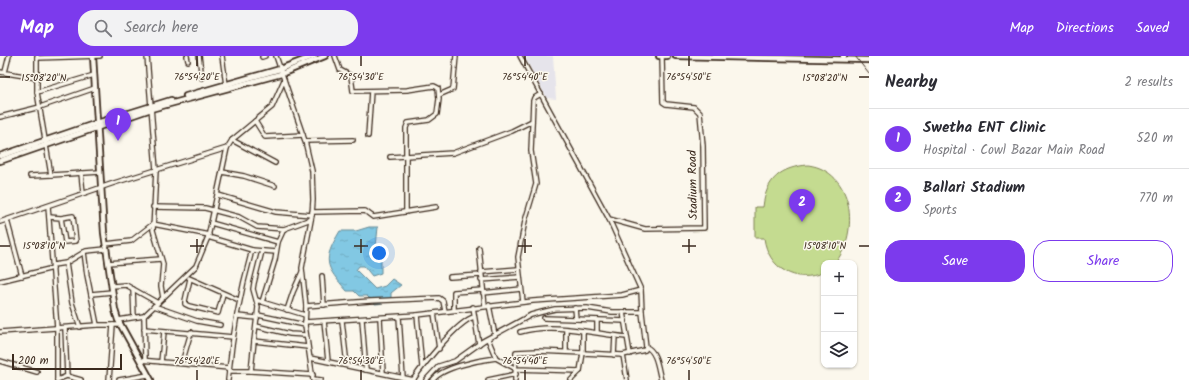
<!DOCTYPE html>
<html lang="en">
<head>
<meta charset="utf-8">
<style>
	:root { --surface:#fff; --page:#f2f2f3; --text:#2b2b33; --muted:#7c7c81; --line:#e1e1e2; --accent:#7c3aed }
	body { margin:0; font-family:Kalam,sans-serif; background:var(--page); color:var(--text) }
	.controls { position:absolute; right:12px; bottom:12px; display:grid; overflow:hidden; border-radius:8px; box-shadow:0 1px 3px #0004 }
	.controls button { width:36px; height:36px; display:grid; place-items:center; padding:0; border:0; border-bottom:1px solid var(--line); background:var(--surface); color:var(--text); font:20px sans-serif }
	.scale { position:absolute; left:12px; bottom:10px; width:110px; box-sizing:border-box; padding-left:4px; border:2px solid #3b2a1e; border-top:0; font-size:11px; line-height:14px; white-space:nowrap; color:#3b2a1e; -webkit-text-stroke:3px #fbf7ec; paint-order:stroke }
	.you { position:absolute; left:379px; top:197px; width:14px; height:14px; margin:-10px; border:3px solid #fff; border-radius:50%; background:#1a73e8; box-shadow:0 0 0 6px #1a73e833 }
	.badge { display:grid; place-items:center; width:26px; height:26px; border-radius:50%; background:var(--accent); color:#fff; font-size:13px; font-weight:700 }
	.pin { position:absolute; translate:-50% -33px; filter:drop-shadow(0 1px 2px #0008) }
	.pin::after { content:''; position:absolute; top:21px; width:14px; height:12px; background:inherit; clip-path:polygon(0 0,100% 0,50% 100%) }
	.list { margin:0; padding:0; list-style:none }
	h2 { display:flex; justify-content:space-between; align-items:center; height:52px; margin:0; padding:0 16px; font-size:17px }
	h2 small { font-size:13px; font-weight:400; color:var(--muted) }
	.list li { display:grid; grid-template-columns:26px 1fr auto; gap:12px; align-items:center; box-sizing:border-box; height:60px; padding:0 16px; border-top:1px solid var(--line) }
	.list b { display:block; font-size:15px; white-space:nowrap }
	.list p { margin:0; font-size:13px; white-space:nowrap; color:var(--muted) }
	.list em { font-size:13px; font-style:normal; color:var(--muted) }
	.actions { display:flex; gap:8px; padding:12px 16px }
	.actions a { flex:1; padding:9px 0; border:1px solid var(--accent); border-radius:16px; text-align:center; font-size:14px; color:var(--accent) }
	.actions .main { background:var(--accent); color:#fff }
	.icon { flex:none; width:22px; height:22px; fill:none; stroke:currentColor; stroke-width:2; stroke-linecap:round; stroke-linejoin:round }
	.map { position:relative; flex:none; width:869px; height:324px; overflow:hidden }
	header { display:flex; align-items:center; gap:24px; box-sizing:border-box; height:56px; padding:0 20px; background:var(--accent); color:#fff }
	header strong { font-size:19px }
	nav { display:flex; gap:22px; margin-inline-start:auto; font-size:14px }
	.search { width:280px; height:36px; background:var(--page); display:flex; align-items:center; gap:10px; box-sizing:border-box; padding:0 14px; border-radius:16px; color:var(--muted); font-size:15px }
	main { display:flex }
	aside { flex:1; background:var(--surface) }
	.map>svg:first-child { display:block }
	.built { fill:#e6e4eb }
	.grass { fill:#c4db90; stroke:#808257 }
	.water { fill:url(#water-ripples); stroke:#668994 }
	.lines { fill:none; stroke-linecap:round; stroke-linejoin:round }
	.street-casing { stroke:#3b2a1e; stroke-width:6 }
	.secondary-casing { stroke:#3b2a1e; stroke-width:8 }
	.street { stroke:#fbf7ec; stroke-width:3.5 }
	.secondary { stroke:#fbf7ec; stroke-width:4.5 }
	.rail { stroke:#3b2a1e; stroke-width:1 }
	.ticks { fill:none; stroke:#3b2a1e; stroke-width:1.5 }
	.labels { text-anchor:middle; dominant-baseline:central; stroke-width:3; stroke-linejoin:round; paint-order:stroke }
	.street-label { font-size:12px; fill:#3b2a1e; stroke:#fbf7ec }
	.ticks-label { font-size:10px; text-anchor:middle; fill:#3b2a1e; stroke:#fbf7ec; stroke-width:3; stroke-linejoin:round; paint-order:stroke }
</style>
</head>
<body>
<header>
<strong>Map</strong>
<div class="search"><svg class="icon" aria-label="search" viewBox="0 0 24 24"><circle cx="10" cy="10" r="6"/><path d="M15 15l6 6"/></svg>Search here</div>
<nav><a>Map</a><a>Directions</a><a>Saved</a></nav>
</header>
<main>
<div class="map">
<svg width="869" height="324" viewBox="0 0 869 324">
	<defs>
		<pattern id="water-ripples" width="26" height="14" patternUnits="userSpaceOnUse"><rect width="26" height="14" fill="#82c8e3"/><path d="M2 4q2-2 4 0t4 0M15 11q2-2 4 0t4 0" fill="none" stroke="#71acc2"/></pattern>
	</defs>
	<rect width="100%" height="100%" fill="#fbf7ec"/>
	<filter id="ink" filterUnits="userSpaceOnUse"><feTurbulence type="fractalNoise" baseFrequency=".025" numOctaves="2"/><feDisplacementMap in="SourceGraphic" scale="8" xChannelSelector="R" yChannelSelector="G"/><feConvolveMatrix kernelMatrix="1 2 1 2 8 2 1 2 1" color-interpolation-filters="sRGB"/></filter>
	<g filter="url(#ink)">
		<path class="built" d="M524,0h29l3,43 -9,-1z"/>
		<path class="grass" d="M808,109c46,6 52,68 27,98h-11v9c-28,13 -56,-4 -60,-34h-9v-31h8c3,-28 18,-40 45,-42z"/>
		<path class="water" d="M369,171h9l-2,20 5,5v21l-9,3 -8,-10h-5l-3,4 19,19 10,-3 7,-7 9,6 -10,8v5c-5,4 -10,6 -16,6l-8,-8h-8l-5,-5h-7c-22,-25 -25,-30 -7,-60h16z"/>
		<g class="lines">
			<g class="street-casing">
				<g id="street">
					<path d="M37,0v36l14,83 49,-3"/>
					<path d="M147,0l9,114 -3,60 10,34 -2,22 2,12"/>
					<path d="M187,0l1,5"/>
					<path d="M199,0l3,22"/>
					<path d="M222,0l4,29"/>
					<path d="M276,0l29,85 7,30 1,29 -1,15 -10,53 4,38 -1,19 8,55"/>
					<path d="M335,0l5,14 11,6 2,15 54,-1 27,-4 4,2 1,11 -2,15 -8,6 -21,3 -2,5v84"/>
					<path d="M520,0l89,163 36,10 59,-1 -1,-82 -3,-33 -6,-6 -28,-3 -3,-2 -1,-46"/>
					<path d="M262,1l3,-1"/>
					<path d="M37,2l63,-2"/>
					<path d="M0,16l37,6"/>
					<path d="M5,16l4,-16"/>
					<path d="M37,36l57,-17"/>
					<path d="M439,39l14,-6 3,-33"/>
					<path d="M0,61l40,-10 55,-19"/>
					<path d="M255,65l10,16 38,-2"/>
					<path d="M368,80l3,-45"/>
					<path d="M232,84l43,23"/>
					<path d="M305,85l48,-1"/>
					<path d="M390,101l63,-4 59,-22 20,-10"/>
					<path d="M222,116l22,4 31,10"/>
					<path d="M81,117l2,20"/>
					<path d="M30,120l21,-1"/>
					<path d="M218,139l58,17 36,3"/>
					<path d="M48,150l9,122v52"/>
					<path d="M153,151l52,1 34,9 18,10 27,2 27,-10"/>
					<path d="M312,156l53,-1 8,6 63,-10"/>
					<path d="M49,161l12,1 4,24 11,-1 -3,-25 -12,2"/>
					<path d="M609,163l32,71 1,22"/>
					<path d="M7,164l15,56"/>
					<path d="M0,166l114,-39 113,-35"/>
					<path d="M211,167l67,19"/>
					<path d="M208,181l44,13c-12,43 -20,86 -24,130"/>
					<path d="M106,188l25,-3 22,-17 56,11"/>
					<path d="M479,192l6,58"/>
					<path d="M252,194l24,2"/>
					<path d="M262,195l-8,32 -1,6 5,18 -4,34 54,6"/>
					<path d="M84,196l3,23 10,50"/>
					<path d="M66,207l6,40 8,24"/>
					<path d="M108,207l53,-4"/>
					<path d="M53,209l13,-2 20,-12 20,-2"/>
					<path d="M481,216l37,-3"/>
					<path d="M322,220l2,29"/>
					<path d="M450,221l31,-2"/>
					<path d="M189,222l50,22"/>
					<path d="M190,223l-5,22v3l4,2 29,7 5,-19"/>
					<path d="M481,224l39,-3"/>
					<path d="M0,225l53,-13"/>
					<path d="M112,230l14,-1 32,18"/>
					<path d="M133,233l1,28"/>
					<path d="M483,237l38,-4"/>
					<path d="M91,238l21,-2"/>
					<path d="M257,244l5,2 13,-42 3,-18 6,-13"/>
					<path d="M262,246l43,13"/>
					<path d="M523,246l-5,-45 7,-36 11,-37 -5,-33 2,-50 1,-3 7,-4"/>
					<path d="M489,249l6,30"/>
					<path d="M154,250l43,15 23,4"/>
					<path d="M306,250l64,-5 69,-3 4,3 2,10"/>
					<path d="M473,251l6,37"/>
					<path d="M454,253v-17l29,-2"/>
					<path d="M287,254l6,-18 9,-20"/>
					<path d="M623,256l7,42"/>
					<path d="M434,257l5,36"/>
					<path d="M258,259l47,10"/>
					<path d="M417,259l5,52"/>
					<path d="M144,260l1,44"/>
					<path d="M237,260l20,2"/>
					<path d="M399,261l4,61"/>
					<path d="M380,262l3,55"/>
					<path d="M544,262l32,1 -1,-11"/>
					<path d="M576,263l49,2"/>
					<path d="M118,264l26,-4 52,-50 12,-29 19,-89 5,-8 40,-33 12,-27"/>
					<path d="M362,264l4,50"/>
					<path d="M324,265l4,40"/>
					<path d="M342,265l5,44"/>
					<path d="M305,266l112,-7 116,-14 89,-6 19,-5"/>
					<path d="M256,270l34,8 16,1"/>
					<path d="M65,272l2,48 14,4"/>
					<path d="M144,273l89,8"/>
					<path d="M566,274v22"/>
					<path d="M0,276l97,-7h24"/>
					<path d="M520,276c35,-10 73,2 107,5"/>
					<path d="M597,276v-12"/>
					<path d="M488,283l8,19"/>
					<path d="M646,291c11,4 12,23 15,33"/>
					<path d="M614,299l1,-19"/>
					<path d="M623,299l4,25"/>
					<path d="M310,302l104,22"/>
					<path d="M140,304l89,8"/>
					<path d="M0,305l37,11"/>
					<path d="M161,306l3,-30"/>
					<path d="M182,307l9,-31"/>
					<path d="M229,315h22l62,4"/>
					<path d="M251,315l3,-30"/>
					<path d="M313,323l8,1"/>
					<path d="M57,324l10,-4"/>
					<path d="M109,324l4,-55"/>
					<path d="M119,324l29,-5"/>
					<path d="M413,324c10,-15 45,-59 61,-63"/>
					<path d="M426,324l13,-14 16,-5 28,-20 48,-26 11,-3 13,-3 32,-1 25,4h30l4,35 -1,3 -22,5 -40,-2 -3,18 -9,9"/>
					<path d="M433,324c9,-13 47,-20 63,-22l20,11 64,2"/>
					<path d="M488,324l28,-6"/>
					<path d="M515,324l1,-28 22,-1 45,2v-22"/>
				</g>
			</g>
			<g class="secondary-casing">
				<g id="secondary">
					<path d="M93,0l11,177 11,77 3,10 33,60"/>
					<path d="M659,0h8"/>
					<path d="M676,0l193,4"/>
					<path d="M843,0h1"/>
					<path d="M186,40l94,-27 34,-13"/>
					<path d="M0,100l97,-33 74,-23"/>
					<path d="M0,105l151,-52 130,-35 44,-18"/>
				</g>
			</g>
			<use href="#street" class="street"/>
			<use href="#secondary" class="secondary"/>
			<path class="rail" d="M855,0l14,18"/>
		</g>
	</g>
	<path class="ticks" d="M197,0v10M361,0v10M525,0v10M689,0v10M0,21h10M859,21h10M197,183v14M361,183v14M525,183v14M689,183v14M0,190h10M190,190h14M354,190h14M518,190h14M682,190h14M859,190h10M197,314v10M361,314v10M525,314v10M689,314v10"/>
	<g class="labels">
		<g class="street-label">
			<text transform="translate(693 129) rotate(-91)">Stadium Road</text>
		</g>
	</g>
	<g class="ticks-label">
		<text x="197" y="24">76°54'20"E</text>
		<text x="361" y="24">76°54'30"E</text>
		<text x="525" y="24">76°54'40"E</text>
		<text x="689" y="24">76°54'50"E</text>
		<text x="44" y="25">15°08'20"N</text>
		<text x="825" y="25">15°08'20"N</text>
		<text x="44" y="193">15°08'10"N</text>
		<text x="825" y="193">15°08'10"N</text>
		<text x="197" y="308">76°54'20"E</text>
		<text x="361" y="308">76°54'30"E</text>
		<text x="525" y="308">76°54'40"E</text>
		<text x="689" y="308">76°54'50"E</text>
	</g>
</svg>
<div class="controls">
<button>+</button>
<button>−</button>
<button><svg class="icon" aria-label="layers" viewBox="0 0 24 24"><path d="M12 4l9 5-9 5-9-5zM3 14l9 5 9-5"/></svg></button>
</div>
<div class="scale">200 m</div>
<div class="you"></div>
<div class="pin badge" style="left:118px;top:85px">1</div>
<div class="pin badge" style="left:802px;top:166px">2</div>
</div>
<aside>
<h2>Nearby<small>2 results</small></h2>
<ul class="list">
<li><span class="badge">1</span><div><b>Swetha ENT Clinic</b><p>Hospital · Cowl Bazar Main Road</p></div><em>520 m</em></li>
<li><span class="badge">2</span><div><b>Ballari Stadium</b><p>Sports</p></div><em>770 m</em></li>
</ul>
<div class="actions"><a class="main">Save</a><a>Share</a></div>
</aside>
</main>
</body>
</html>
